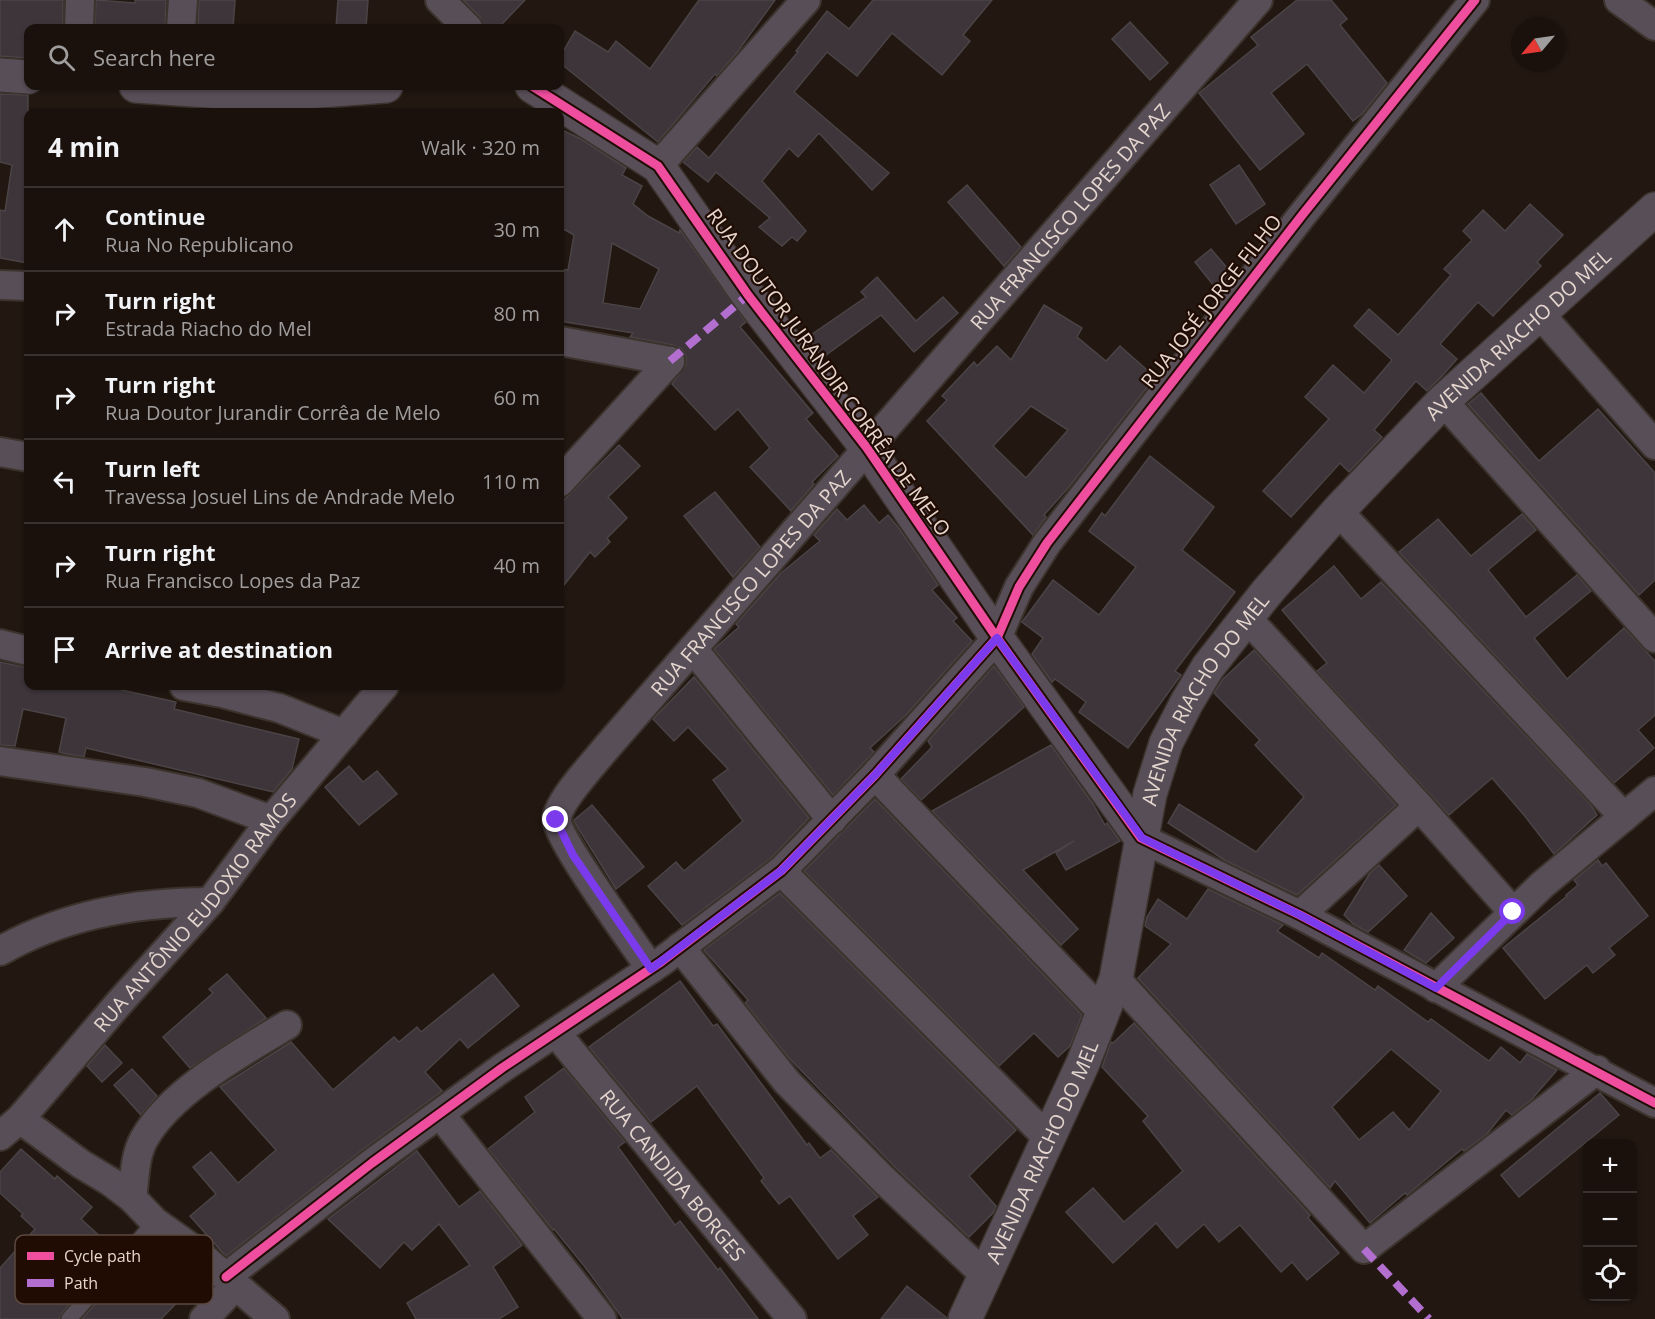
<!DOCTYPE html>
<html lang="en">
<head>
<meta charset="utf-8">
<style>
	:root { --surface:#1a110d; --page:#271f1b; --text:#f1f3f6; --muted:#9f9d9d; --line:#38312e }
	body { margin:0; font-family:"Open Sans",sans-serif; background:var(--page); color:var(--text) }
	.controls { position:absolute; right:18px; bottom:18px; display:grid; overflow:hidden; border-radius:12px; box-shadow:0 2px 4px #0004 }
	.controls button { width:54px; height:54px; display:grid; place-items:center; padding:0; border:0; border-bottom:2px solid var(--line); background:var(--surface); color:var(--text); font:30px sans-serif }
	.compass { position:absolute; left:1511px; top:18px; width:54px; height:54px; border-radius:50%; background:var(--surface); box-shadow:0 2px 4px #0004; rotate:241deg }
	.stop { position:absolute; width:18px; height:18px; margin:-14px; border:4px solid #7c3aed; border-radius:50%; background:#fff }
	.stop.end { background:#7c3aed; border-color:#fff; box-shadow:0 2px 6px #0008 }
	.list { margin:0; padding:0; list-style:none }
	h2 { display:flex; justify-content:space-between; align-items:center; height:78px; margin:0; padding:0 24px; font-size:26px }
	h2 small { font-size:20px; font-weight:400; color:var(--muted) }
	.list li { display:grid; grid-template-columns:39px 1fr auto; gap:18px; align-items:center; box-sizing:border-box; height:84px; padding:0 24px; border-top:2px solid var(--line) }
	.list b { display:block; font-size:22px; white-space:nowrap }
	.list p { margin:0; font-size:20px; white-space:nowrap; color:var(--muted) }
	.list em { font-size:20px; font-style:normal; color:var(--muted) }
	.icon { flex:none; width:33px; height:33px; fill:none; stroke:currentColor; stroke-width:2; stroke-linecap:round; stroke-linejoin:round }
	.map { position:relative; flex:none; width:1655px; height:1319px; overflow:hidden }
	.search { position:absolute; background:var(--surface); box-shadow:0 2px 4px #0004; left:24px; top:24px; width:540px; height:66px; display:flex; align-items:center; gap:15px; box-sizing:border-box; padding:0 21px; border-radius:12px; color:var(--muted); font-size:22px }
	.panel { position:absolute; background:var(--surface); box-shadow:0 2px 4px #0004; left:24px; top:108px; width:540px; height:582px; border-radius:12px }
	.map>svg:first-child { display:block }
	.building { fill:#3d353a; stroke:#4a4446; stroke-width:1.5; fill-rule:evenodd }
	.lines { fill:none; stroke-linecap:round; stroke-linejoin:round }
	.service-casing { stroke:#3c332d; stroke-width:18 }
	.minor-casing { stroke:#3c332d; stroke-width:32 }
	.tertiary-casing { stroke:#3c332d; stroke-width:36 }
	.service { stroke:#584e58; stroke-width:15 }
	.minor { stroke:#584e58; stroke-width:28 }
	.tertiary { stroke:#584e58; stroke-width:33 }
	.quiet { stroke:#b36fd0; stroke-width:8; stroke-dasharray:15 8; stroke-linecap:butt }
	.cycleway-casing { stroke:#200c03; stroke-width:13 }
	.cycleway { stroke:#ef4d9e; stroke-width:9 }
	.route { stroke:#7c3aed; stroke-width:8 }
	.labels { text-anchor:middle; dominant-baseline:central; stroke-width:4.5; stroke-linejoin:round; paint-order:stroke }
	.street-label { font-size:20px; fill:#e5d6ce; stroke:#200c03 }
	.key { fill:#200c03; stroke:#5b4940; stroke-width:1.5 }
	.key-label { font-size:16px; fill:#e5d6ce }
</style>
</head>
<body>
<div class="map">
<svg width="1655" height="1319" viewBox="0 0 1655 1319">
	<rect width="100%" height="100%" fill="#221711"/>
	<g class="building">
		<path d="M0,0h63v28h-35v30l-28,-2z"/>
		<path d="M96,0l39,3v-3h31l-1,28h-70z"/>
		<path d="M199,0h36l-2,28h-35z"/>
		<path d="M338,0h30l-2,28h-30z"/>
		<path d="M463,0h62l-27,28h-14l-4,-11z"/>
		<path d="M699,0h76l-37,51 -21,25 -2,-2 -57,68 -98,-79v-6l15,-26 33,21 8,-11 34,28z"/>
		<path d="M873,0h119l-29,35 7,6 -28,34 -50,-42 -35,43 -30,-24 -33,40 95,81 -17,17 -53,-57 -21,24 -9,-9 -27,33 44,50 -9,10 -5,-4 -10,9 -23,-19 11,-9 -54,-46 -8,10 -25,-20 14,-15 12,11 89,-106 -2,-1 31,-40 22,18z"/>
		<path d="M1297,0h34l16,19 -7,6 47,58 -25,31 -9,7 -46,-57 -36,29 33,41 -44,36 -61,-77 59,-48 -7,-8z"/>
		<path d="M1130,22l38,41 -18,17 -38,-41z"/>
		<path d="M0,94l28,1v168l-28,-5v-48l5,1 7,-46 -12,-3z"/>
		<path d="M560,129l21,10 45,29 -4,7 20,11 -9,18 15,12 31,17 1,-3 66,92 -6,5 73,86 -7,6 32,37 -26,26 2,2 -23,27 -41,-44 20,-19 -32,-39 -23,21 -43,-46 14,-19v-9l-5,-8 -8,-3 -43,-8 3,-4 -73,-12v-52l8,1 6,-35 -14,-8zM612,243l47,26 -19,40 -37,-6z"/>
		<path d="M1239,165l26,39 -29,20 -26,-39z"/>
		<path d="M967,185l54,62 -17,19 -56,-64z"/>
		<path d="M1530,204l33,31 -26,27 4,4 -48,50 -15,-14 -38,42 17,15 -14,16 -16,16 -11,-10 -42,49 8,7 -33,35 -9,-9 -49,54 -28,-26 66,-72 -24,-22 28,-32 31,28 28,-33 -38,-34 15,-17 29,26 53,-60 -7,-6 28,-29 -9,-9 20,-21 22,21z"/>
		<path d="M1211,249l23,27 -16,15 -23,-29z"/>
		<path d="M877,277l39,44 27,-24 15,16 -44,39 -33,-37 -59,43 -14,-21 58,-40 -5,-5z"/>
		<path d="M1044,305l38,23 -5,9 29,24 14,-15 35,31 -86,110 -25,28 2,2 -13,18 -106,-114 20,-21 -5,-4 32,-34 3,4 20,-20 14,14zM1031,406l37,24 -42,48 -33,-32z"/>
		<path d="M1481,393l58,68 59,-52 57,64v107l-16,15 -171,-191z"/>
		<path d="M619,445l21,21 -32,31 19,21 -20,20 3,4 -15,15 -5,-5 -30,38v-86z"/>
		<path d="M1150,456l64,51 -32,43 53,42 -60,79 6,4 -53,73 -49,-36 7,-10 -31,-23 -3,3 -20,-28 11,-16 -21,-16 31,-42 46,35 37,-48 -47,-36 13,-18 3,3z"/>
		<path d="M715,492l45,55 -27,30 -49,-61z"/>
		<path d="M864,505l15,18 9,-8 10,12 40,58 -6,5 25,28 -4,3 19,20 -66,74 -36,33 4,4 -41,43 -119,-146 25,-22 -3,-3 45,-51 39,-32 -6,-6 23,-26 10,11z"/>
		<path d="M1522,514l14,16 -48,40 38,47 51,-42 14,16 -57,47 33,41 57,-51 31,33v54l-17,15 16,18 -40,35 -215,-231 39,-33 33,37z"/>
		<path d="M1334,566l27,33 20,-17 209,222 7,11 -43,39 -30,-39 -32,-37 -43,37 -132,-144 10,-8 -45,-53z"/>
		<path d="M1254,650l142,155 -99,90 -71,-34 -58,-38 11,-19 77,48 48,-55 -49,-52 5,-5 -46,-47 9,-14z"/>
		<path d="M0,662l28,6v18h76l72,16 -2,7 125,30 -7,30 -19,23 -187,-44 -2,9 -17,-3 -8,-2 7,-34 -43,-9 -8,37 -15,-1z"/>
		<path d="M994,666l30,41 -103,93 -20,-21 31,-32 -4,-6z"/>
		<path d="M694,677l115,141 -39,41 -88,66 -34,-39 28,-24 8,9 59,-50 -30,-41 15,-11 -40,-42 -14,14 -21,-22z"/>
		<path d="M1051,745l42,59 12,21 2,-2 13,18 -54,29 -10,-17 18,-12 -51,29 55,59 -17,16 -129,-134z"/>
		<path d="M349,766l14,16 14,-11 20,23 -38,31 -34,-38z"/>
		<path d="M875,799l207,216 -12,31 -12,11 -24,-24 -35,33 -195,-195z"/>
		<path d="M592,805l52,62 -28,22 -41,-66 -1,-3z"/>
		<path d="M1598,860l4,6 4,-3 42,53 -39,32 6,7 -22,18 -6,-8 -42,34 -42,-51 64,-52 -1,-1 12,-10 -4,-5z"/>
		<path d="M1379,865l28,31 -39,36 -15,-8 -9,-9 26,-42z"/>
		<path d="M1208,889l75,36 -6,6 42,27 3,-5 53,37 3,-4 50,36 3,-3 58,42 12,-14 19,16 7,-9 30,16 -25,29 -20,16 -6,-5 -19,24 -23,17 -2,-2 -49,41 -6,5 -2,-2 -35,30 -35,-42 -5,7 -192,-210 33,-34 -26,-18 2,-9 11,-18 29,20zM1391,1049l50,42 -32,39 -16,-18 -34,28 -27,-33z"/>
		<path d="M780,893l236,237 -47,46 27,30 -3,7 -24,24 -74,-70 -106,-109 -44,-55 3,-3 -44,-50z"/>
		<path d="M1431,913l23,25 -28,25 -22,-13z"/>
		<path d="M227,974l39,44 -76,50 -27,-31 50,-44 -4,-4z"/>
		<path d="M493,974l26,32 -51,42 -8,-9 -35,33 17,19 -80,59 -136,106 -4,-4 -32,-36 26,-22 -23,-27 18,-15 27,31 38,-33 -56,-63 71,-45 42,48 61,-53 5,5 18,-15 4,5z"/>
		<path d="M680,981l33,45 4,-2 90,121 2,-2 11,15 11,-8 47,47 -25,19 15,19 -30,24 -48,-63 -11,8 -18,-23 3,-3 -67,-92 -46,36 -62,-75z"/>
		<path d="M1134,1023l176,192 -2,3 31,35 -32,27 -15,-18 -11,10 -41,-47 -21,17 -15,-18 -27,24 -21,-25 -43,40 -47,-51 27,-24 31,34 59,-51 -40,-50 5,-5 -46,-49 9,-25 2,1z"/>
		<path d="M105,1045l17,18 -20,19 -15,-16z"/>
		<path d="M564,1068l61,74 -7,5 57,78 5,-4 38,49 2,-2 38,51h-135l-38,-52 -31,-38 -1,1 -65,-81 47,-37 -10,-15z"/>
		<path d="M132,1069l25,27 -16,19 -27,-30z"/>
		<path d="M1600,1093l19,22 -100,82 -18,-22z"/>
		<path d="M21,1149l34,30 2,-3 35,31 -11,12 35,32 -54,62 -3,6h-59v-51l35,-39 -14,-13 2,-2 -23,-21v-21z"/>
		<path d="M417,1151l42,56 21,-16 42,54 -29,22 25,40 -19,12h-83l-9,-16 63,-38 -31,-41 -27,26 -8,-8 -24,26 -52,-49z"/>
		<path d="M149,1244l44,42 -32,33h-79z"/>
		<path d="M907,1286l40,32v1h-66z"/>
	</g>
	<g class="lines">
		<g class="service-casing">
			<path id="service" d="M69,1319l86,-97"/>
		</g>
		<g class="minor-casing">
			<g id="minor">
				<path d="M440,0l28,28"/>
				<path d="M1619,0l36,26"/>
				<path d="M79,28l1,-28"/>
				<path d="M181,28l2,-28"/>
				<path d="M658,166l148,-166"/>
				<path d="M0,285l28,1"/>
				<path d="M1539,313l116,132"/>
				<path d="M560,341l110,20"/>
				<path d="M1443,401l212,237"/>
				<path d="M0,452l28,5"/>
				<path d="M560,482l110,-121"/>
				<path d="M1338,511l286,306"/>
				<path d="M1246,617l173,189 94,106"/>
				<path d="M0,644l28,7"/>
				<path d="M693,649l139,171"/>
				<path d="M184,686l38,7 57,15 65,26"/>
				<path d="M0,761l145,21 53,11 73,27"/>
				<path d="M875,775l228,238"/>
				<path d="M1141,838l159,77 355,188"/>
				<path d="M781,871l266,266"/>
				<path d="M1300,915l119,-109"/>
				<path d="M680,947l107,135 96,97 102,96"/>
				<path d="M0,951c65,-37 137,-49 210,-49"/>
				<path id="s1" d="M651,969c-15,-22 -96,-133 -94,-151 2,-18 38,-56 50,-71l651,-747"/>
				<path d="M1116,979l248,270 233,-179"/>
				<path d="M1436,988l106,-103 113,-94"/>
				<path id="s2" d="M556,1033l236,286"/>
				<path d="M440,1114l162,205"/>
				<path d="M20,1119l61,45 30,18 21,16 23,24 38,27 82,70"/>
				<path id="s3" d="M0,1136l20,-17 100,-117 90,-100 61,-82 113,-134"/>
				<path d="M132,1198c3,-19 2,-41 12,-59 26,-47 98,-87 143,-114"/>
				<path d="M226,1277l146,-114 130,-95 159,-106 120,-91 94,-96 122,-137 22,-51 28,-44 256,-329 172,-214"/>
				<path d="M204,1319l32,-34"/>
			</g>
		</g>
		<g class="tertiary-casing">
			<g id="tertiary">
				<path d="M0,75l28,2"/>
				<path d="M136,86l99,7 46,1 105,-8"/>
				<path d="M532,86l126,80 90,129 119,153 130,190 144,200"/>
				<path id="s4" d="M965,1319l118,-256 33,-84 34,-185 16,-51 21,-41 21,-35 59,-75 71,-81 105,-110 212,-192"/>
			</g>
		</g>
		<use href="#service" class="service"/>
		<use href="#minor" class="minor"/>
		<use href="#tertiary" class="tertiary"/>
		<g class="quiet">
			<path d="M670,361l78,-66"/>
			<path d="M1364,1249l65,70"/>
		</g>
		<g class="cycleway-casing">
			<g id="cycleway">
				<path d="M532,86l126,80 90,129 119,153 130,190 144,200 159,77 355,188"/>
				<path d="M226,1277l146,-114 130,-95 159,-106 120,-91 94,-96 122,-137 22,-51 28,-44 256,-329 172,-214"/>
			</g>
		</g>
		<use href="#cycleway" class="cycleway"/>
	</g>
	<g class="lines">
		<path class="route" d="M556,820l17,35 78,114 130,-98 94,-96 122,-137 145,200 158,77 136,73 77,-76"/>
	</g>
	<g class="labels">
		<g class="street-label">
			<text stroke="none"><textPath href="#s1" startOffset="970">RUA FRANCISCO LOPES DA PAZ</textPath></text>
			<text transform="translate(1211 301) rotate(-52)">RUA JOSÉ JORGE FILHO</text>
			<text stroke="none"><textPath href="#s4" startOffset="1156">AVENIDA RIACHO DO MEL</textPath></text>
			<text transform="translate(829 372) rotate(54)">RUA DOUTOR JURANDIR CORRÊA DE MELO</text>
			<text stroke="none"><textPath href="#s1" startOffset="484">RUA FRANCISCO LOPES DA PAZ</textPath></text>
			<text stroke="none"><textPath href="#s4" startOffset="670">AVENIDA RIACHO DO MEL</textPath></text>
			<text stroke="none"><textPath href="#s3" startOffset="297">RUA ANTÔNIO EUDOXIO RAMOS</textPath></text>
			<text stroke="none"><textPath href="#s4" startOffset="184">AVENIDA RIACHO DO MEL</textPath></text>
			<text stroke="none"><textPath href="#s2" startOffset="184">RUA CANDIDA BORGES</textPath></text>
		</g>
	</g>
	<rect x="15" y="1235" width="198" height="69" rx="9" class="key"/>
	<rect x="27" y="1252" width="27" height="8" fill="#ef4d9e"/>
	<rect x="27" y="1279" width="27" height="8" fill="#b36fd0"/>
	<g class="key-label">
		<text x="64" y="1262">Cycle path</text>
		<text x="64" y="1289">Path</text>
	</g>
</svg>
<div class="controls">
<button>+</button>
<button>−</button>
<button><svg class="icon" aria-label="locate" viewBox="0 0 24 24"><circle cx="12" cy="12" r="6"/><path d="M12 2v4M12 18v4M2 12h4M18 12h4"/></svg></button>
</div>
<svg class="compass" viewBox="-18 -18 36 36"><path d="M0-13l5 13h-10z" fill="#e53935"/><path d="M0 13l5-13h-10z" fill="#9f9d9d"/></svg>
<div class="stop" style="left:1513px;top:912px"></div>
<div class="stop end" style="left:556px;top:820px"></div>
<div class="search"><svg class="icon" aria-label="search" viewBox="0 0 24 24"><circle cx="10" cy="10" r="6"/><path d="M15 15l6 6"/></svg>Search here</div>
<section class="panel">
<h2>4 min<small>Walk · 320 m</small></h2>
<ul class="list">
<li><svg class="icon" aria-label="ahead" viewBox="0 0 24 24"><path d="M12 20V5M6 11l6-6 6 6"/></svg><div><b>Continue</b><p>Rua No Republicano</p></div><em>30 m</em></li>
<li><svg class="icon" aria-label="right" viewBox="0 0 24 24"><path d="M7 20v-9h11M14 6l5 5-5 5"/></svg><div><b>Turn right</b><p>Estrada Riacho do Mel</p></div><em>80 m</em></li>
<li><svg class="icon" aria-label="right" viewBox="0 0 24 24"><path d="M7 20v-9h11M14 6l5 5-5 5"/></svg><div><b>Turn right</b><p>Rua Doutor Jurandir Corrêa de Melo</p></div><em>60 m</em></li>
<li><svg class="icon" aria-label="left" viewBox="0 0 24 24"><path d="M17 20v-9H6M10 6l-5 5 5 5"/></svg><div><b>Turn left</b><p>Travessa Josuel Lins de Andrade Melo</p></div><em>110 m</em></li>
<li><svg class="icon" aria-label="right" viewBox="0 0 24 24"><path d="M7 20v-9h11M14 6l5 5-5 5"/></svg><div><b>Turn right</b><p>Rua Francisco Lopes da Paz</p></div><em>40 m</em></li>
<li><svg class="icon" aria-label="arrive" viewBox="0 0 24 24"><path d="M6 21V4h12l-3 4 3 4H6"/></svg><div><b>Arrive at destination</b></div></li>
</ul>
</section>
</div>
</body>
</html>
